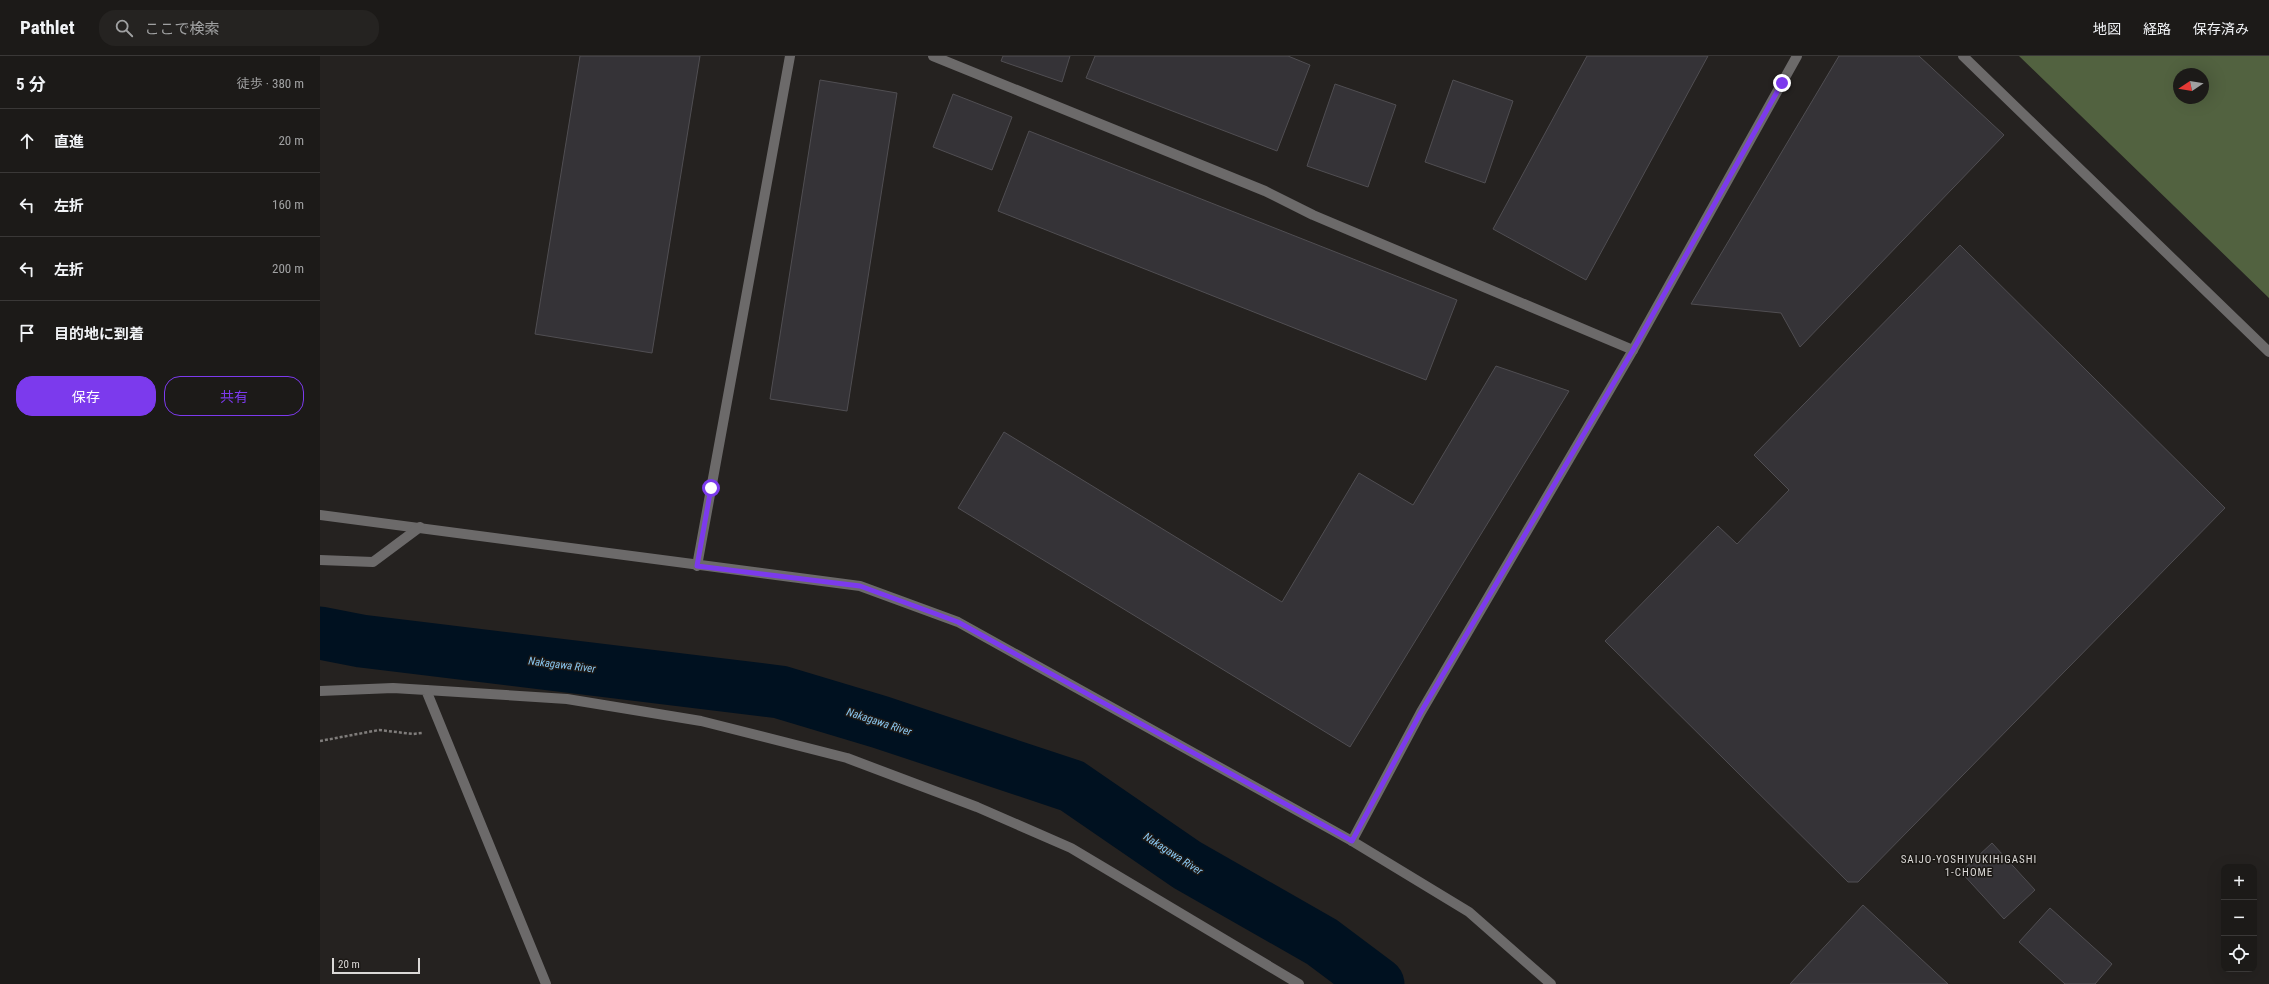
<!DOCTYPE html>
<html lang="ja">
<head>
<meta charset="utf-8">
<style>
	:root { --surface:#1c1a18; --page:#252321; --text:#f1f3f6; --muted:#a0a1a2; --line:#3a3837; --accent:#7c3aed }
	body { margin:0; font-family:"Roboto Condensed","Noto Sans JP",sans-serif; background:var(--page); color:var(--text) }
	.controls { position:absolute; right:12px; bottom:12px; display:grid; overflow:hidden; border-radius:8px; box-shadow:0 4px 16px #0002 }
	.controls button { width:36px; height:36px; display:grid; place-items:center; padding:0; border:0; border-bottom:1px solid var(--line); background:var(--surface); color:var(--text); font:20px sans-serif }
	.compass { position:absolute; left:1853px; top:12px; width:36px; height:36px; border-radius:50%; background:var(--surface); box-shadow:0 4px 16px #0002; rotate:258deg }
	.scale { position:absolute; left:12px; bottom:10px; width:88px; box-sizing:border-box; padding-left:4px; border:2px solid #dbd9d7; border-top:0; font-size:11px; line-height:14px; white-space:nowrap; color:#dbd9d7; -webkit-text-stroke:3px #1c1916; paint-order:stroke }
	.stop { position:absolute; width:12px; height:12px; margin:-9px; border:3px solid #7c3aed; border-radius:50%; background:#fff }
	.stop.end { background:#7c3aed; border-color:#fff; box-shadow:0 1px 4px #0008 }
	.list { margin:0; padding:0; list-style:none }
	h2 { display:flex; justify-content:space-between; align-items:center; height:52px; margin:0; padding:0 16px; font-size:17px }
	h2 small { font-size:13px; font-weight:400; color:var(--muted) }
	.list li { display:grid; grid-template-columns:26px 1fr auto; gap:12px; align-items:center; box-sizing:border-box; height:64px; padding:0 16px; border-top:1px solid var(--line) }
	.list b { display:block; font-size:15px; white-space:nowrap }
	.list em { font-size:13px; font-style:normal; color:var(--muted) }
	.actions { display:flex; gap:8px; padding:12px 16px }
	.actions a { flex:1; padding:9px 0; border:1px solid var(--accent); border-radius:16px; text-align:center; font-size:14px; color:var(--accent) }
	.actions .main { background:var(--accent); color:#fff }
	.icon { flex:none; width:22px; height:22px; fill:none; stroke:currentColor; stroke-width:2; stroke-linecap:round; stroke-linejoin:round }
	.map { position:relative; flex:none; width:1949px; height:928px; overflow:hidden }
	header { display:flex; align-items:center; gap:24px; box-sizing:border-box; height:56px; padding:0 20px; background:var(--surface); border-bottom:1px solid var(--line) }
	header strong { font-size:19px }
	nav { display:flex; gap:22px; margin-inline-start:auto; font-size:14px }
	.search { width:280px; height:36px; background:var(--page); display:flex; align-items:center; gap:10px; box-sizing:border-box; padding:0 14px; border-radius:16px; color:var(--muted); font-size:15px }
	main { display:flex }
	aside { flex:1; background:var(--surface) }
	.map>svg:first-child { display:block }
	.forest { fill:#526240; fill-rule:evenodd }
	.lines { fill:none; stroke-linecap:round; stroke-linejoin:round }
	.river { stroke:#001120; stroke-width:53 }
	.building { fill:#353337; stroke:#504e52 }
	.path { stroke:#7f7c7a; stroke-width:2.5; stroke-dasharray:3 2; stroke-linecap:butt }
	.minor { stroke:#6c6a6a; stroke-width:10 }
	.route { stroke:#7c3aed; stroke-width:5 }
	.labels { text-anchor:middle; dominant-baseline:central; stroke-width:3; stroke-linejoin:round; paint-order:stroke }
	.water-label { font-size:11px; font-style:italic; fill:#8ac7f0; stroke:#1c1916 }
	.neighbourhood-label { font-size:11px; letter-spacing:1px; fill:#dbd9d7; stroke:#1c1916 }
</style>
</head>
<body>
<header>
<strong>Pathlet</strong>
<div class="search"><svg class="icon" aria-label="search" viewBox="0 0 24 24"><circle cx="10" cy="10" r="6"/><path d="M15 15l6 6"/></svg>ここで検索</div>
<nav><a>地図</a><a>経路</a><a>保存済み</a></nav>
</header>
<main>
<aside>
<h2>5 分<small>徒歩 · 380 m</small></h2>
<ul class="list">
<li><svg class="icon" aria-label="ahead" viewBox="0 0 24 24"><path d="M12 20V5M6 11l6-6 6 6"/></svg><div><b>直進</b></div><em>20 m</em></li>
<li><svg class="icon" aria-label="left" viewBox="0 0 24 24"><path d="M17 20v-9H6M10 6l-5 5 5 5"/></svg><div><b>左折</b></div><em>160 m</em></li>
<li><svg class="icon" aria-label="left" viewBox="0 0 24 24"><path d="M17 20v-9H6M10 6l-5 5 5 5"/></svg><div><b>左折</b></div><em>200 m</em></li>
<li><svg class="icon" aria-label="arrive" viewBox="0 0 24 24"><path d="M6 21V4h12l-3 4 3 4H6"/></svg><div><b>目的地に到着</b></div></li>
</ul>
<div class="actions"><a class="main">保存</a><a>共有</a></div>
</aside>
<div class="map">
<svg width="1949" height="928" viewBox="0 0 1949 928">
	<rect width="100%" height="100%" fill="#252220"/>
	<path class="forest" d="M1699,0h250v242zM1859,18h24v24h-24z"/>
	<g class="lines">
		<path class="river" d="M0,577l41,8 419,51 100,30 192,64 115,79 135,77 56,42"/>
	</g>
	<g class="building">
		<path d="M260,0h120l-48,297 -117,-19z"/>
		<path d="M683,0h67l-8,26 -61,-21z"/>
		<path d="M775,0h193l22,9 -33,86 -191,-73z"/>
		<path d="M1267,0h121l-122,224 -93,-51z"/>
		<path d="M1519,0h80l85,79 -204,212 -19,-34 -90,-9z"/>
		<path d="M500,24l77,13 -50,318 -77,-12z"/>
		<path d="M1133,24l60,21 -28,82 -60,-21z"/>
		<path d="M1015,28l61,21 -28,82 -61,-21z"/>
		<path d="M633,38l59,23 -20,53 -59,-23z"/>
		<path d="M709,75l428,169 -31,80 -428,-169z"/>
		<path d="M1640,189l265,263 -367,374h-10l-243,-241 113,-115 19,18 52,-54 -35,-35z"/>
		<path d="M1176,310l73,25 -219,356 -392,-239 46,-76 278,170 77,-129 54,32z"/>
		<path d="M1672,787l43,47 -31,29 -43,-47z"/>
		<path d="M1543,849l85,79h-158z"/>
		<path d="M1730,852l62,56 -17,20h-30l-46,-42z"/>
	</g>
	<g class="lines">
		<path class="path" d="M0,685l59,-11 34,4 9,-1"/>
		<g class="minor">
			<path d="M613,0l332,135 48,24 320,135"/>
			<path d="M1643,0l306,296"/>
			<path d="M0,459l540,71 98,36 394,219 117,71 82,72"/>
			<path d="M0,504l53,2 47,-35"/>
			<path d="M377,510l93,-510"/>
			<path d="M106,634l141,9 134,22 146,37 130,49 94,41 228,136"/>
			<path d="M0,635l73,-3 33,2 120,294"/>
			<path d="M1032,785l69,-129 212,-362 164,-294"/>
		</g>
	</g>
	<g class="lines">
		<path class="route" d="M391,432l-14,78 163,20 98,36 394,219 69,-129 212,-362 149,-267"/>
	</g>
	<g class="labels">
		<g class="water-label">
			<text transform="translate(242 609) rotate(7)">Nakagawa River</text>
			<text transform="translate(559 666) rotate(18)">Nakagawa River</text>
			<text transform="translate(853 798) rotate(33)">Nakagawa River</text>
		</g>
		<g class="neighbourhood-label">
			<text x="1649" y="803">SAIJO-YOSHIYUKIHIGASHI<tspan x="1649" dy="13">1-CHOME</tspan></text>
		</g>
	</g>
</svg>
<div class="controls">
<button>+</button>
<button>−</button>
<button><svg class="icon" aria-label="locate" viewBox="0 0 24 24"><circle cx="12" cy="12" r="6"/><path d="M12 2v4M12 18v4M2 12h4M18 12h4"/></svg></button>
</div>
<svg class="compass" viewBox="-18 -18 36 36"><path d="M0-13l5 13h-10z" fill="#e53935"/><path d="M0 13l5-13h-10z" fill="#a0a1a2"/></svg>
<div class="scale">20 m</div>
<div class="stop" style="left:391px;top:432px"></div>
<div class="stop end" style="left:1462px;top:27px"></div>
</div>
</main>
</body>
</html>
